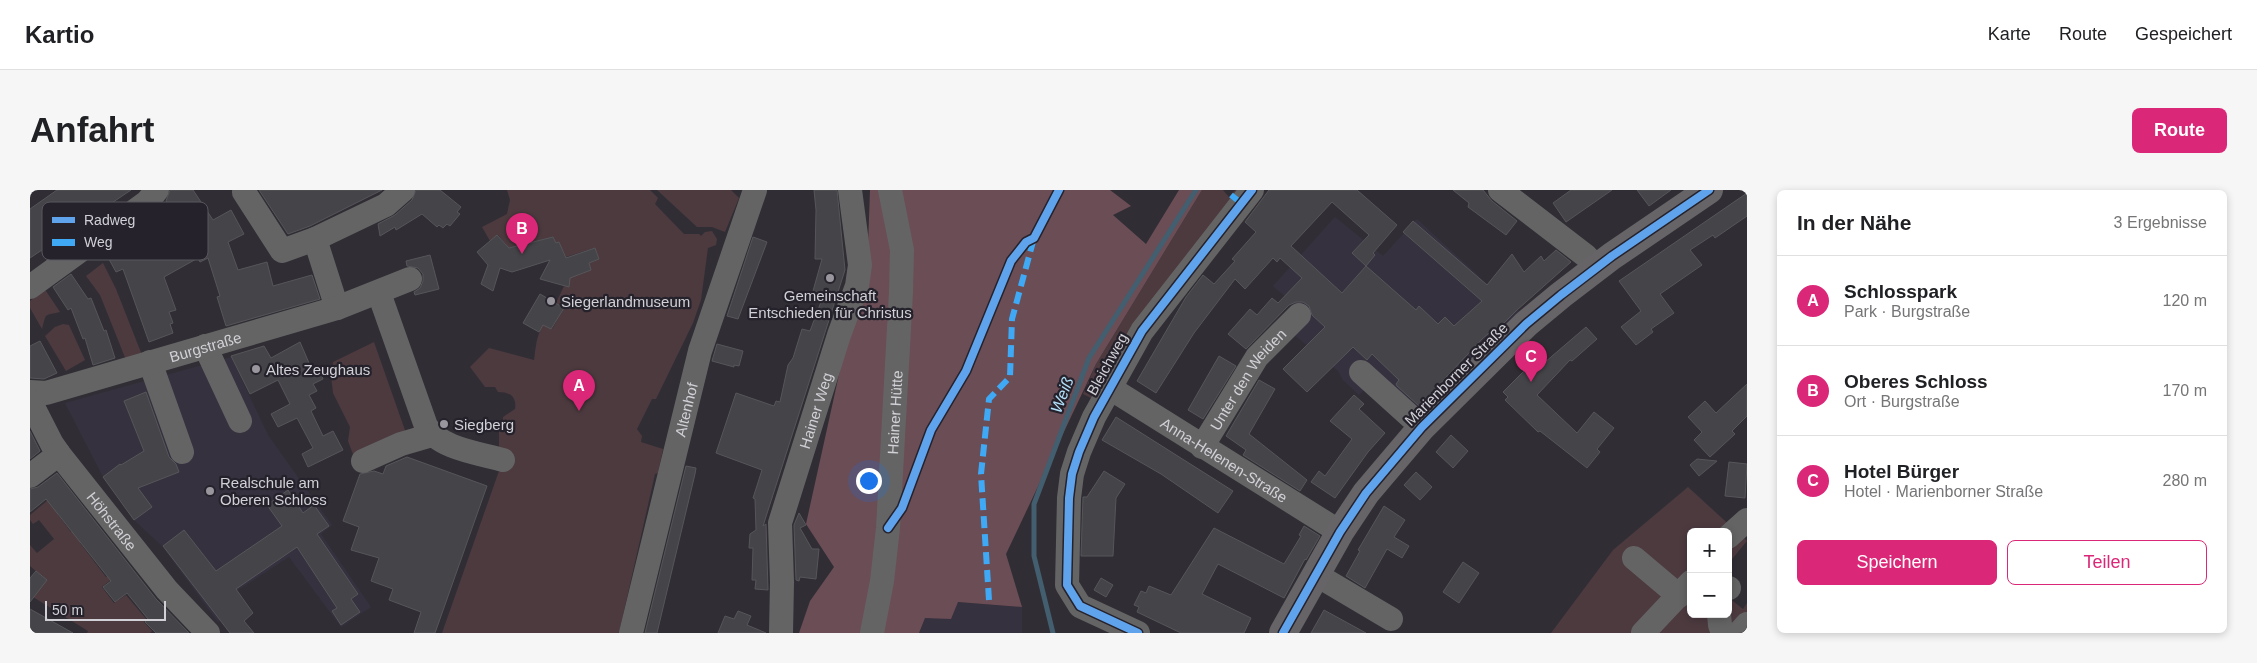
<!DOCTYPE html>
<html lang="de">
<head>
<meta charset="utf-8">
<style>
	:root { --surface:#fff; --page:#f6f6f6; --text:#202124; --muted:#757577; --line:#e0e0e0; --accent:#db2777 }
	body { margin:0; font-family:Arial,sans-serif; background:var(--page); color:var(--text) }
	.controls { position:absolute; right:15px; bottom:15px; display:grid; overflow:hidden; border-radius:8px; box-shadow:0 2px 8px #0003 }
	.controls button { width:45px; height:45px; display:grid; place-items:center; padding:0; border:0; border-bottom:1px solid var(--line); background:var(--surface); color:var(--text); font:25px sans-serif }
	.scale { position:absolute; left:15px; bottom:12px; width:121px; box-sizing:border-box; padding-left:5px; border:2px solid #d1d0d6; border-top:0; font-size:14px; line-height:18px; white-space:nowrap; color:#d1d0d6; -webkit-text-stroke:4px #25222c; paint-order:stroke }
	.you { position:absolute; left:838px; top:290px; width:18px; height:18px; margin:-12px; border:4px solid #fff; border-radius:50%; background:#1a73e8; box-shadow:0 0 0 8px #1a73e833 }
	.badge { display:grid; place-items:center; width:32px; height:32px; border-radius:50%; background:var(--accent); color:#fff; font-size:16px; font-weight:700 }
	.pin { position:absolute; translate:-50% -41px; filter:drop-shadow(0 1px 2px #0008) }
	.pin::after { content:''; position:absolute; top:26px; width:18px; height:15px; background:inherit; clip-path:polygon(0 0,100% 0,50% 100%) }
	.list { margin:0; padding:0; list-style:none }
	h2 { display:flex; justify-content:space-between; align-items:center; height:65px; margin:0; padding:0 20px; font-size:21px }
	h2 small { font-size:16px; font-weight:400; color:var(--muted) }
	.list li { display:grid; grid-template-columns:32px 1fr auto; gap:15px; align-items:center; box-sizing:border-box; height:90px; padding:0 20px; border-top:1px solid var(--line) }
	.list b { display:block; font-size:19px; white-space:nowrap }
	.list p { margin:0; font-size:16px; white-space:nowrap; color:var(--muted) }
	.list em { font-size:16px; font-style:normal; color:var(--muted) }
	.actions { display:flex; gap:10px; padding:15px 20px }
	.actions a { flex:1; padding:11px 0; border:1px solid var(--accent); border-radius:8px; text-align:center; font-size:18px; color:var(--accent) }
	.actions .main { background:var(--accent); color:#fff }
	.map { position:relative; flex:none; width:1717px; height:443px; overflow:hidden; border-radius:8px }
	header { display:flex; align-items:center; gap:30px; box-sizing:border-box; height:70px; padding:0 25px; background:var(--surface); border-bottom:1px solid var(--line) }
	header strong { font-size:24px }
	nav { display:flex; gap:28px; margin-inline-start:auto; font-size:18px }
	.intro { display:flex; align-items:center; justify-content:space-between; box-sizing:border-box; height:120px; padding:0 30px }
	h1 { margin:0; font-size:35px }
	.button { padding:12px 22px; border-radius:8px; background:var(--accent); color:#fff; font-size:18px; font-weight:700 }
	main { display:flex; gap:30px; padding:0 30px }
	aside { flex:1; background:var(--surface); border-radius:8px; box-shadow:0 2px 8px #0003 }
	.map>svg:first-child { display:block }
	.built { fill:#36313f }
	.green { fill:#4c3a3f }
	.forest { fill:#6b4d56 }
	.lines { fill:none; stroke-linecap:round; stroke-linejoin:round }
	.stream { stroke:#425e6f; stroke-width:5 }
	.building { fill:#454449; stroke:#56565a; fill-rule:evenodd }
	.minor { stroke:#656465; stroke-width:24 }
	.major { stroke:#666467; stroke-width:28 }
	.quiet { stroke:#3fa9f5; stroke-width:6; stroke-dasharray:12 6; stroke-linecap:butt }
	.cycleway-casing { stroke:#25222c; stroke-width:11 }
	.cycleway { stroke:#60a3ed; stroke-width:8 }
	.poi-dot { fill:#99979d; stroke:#25222c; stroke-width:2 }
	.labels { text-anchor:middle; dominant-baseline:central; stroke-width:4.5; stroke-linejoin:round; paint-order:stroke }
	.poi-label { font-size:15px; fill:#d1d0d6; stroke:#25222c; text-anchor:start }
	.street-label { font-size:15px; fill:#d1d0d6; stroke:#25222c }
	.water-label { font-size:16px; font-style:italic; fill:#b2e0fb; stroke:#25222c }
	.key { fill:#25222c; stroke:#59565f; stroke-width:1 }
	.key-label { font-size:14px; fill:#d1d0d6 }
</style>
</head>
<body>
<header>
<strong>Kartio</strong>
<nav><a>Karte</a><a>Route</a><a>Gespeichert</a></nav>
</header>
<div class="intro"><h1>Anfahrt</h1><a class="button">Route</a></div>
<main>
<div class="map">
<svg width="1717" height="443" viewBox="0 0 1717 443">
	<rect width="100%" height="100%" fill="#302e34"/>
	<g class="built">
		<path d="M1305,27l48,39 34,-37 81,75 23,18 -110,108 -39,-38 -13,13 -16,-15 -5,-9 -51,-42 15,-18 -29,-25z"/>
		<path d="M201,167l37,78 64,90 -11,9 50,73 -30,20 -52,-70 -54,35 8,11 -25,19 -56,-76 -28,-26 -31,-43 -38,-74z"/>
		<path d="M927,412l65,5v26h-103l6,-15z"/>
	</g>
	<g class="green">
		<path d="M477,0h143l8,8 -3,6 29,30h15l2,2 4,-4 7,-1 5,8 -1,6 -8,3 -7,52 -8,23 -37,76h-4l-15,30 5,7 -1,6 22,7 -5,24 -3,1 -36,159h-177l64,-182 -7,-3v-20l4,-1v-10l12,-8c2,-13 -6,-17 -17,-17l-3,-5h-10l-15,-20 19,-19 45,12c2,-14 2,-23 9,-35l9,4 12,-21 -8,-5 8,-17 5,1 -1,-14 23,-3 -2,-7 10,-4 -5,-11 -28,9 -7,-15 -3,1 -3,-6 -44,11 -11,-13 -8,6 -8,-14 25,-13 3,-14z"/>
		<path d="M627,0h74l8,8 -14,34 -13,-5h-15z"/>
		<path d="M1172,0h21l6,7 6,-7h8l-148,210 -12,-6 13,-30z"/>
		<path d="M73,73l13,26 26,66 -16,5 -26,-65 -14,-19z"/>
		<path d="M13,100l3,1 14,21c-18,4 -13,1 -18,17l-12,-21v-7z"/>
		<path d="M33,134l6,1 16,35 -19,11 -21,-35 10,-9z"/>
		<path d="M344,152l33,94 -53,21 -6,-16 2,-14 -17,-34 -2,-17 2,-14z"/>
		<path d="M1658,297l59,54 -19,23v-32h-37v82h37v-17l15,12 4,-6v30h-196l62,-83z"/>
		<path d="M18,310l12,13 -2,2 13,17 3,-2 7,12 -1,1 26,34 4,-3 3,4 -11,9 12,16 12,-8 21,25 -3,2 8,9 -2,2h-63l1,-2 -55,-34 13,-17 -16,-14v-21l7,8 17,-14 -15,-19 -6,4 -3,-4v-5z"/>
	</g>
	<path class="forest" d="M840,0h240l21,16 -18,9 33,29 33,-54h23l-106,174 -90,190 16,53 -64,-5 -7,17 -26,-1 -6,15h-120l11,-32 24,-34 -28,-43 36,-163 25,-87z"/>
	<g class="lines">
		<path class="stream" d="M1023,443l-19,-77v-52l55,-146 107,-168"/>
	</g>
	<g class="building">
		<path d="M27,0h74l-101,68v-49z"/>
		<path d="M140,0h23l20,30 18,-10 13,24 -16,8 10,28 29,-8 6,24 39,-11 8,24 -94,27 -9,-29 3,-1 -12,-38 -8,4 -2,-4 -34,19 12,33 -7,2 4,11 -3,1 3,9 -24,9 -26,-73 -7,3 -12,-22 27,-18 13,25 44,-24 -22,-32z"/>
		<path d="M229,0h123l-72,36 -22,8z"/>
		<path d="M386,0h24l21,17 -4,5 3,2 -10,12 -3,-2 -4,4 -4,-3 -2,2 -15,-13 -26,16 -1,-3 -15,9 -2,-12 17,-9 17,-15z"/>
		<path d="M784,0h23l8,80 -82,256 3,-2 2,66 -13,-1 1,-9h-4l1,-32h-4l1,-14 6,-4 -1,-31 -2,-1 9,-28 -46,-17 20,-60 38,13 2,-5 4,1 8,-37 5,-7 9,-29 8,2 14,-37 -11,-3 9,-32h-7l1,-49z"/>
		<path d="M1239,0h88l40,35 -24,28 2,2 -9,11 50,44 3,-4 19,18 7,-7 9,9 28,-25 -79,-69 10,-11 74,64 25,-31 12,18 17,-16 3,5 12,-11 15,12 -54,48 -13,13 -1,-1 -20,16 -64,68 -22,-20 -1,-2 3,-4 -27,-26 -5,6 -14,-13 -46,45 -24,-23 42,-42 -13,-12 -3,-9 -6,-4h-7l-7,3 -43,44 -18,-15 22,-25 7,6 15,-17 6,5 24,-25 -22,-20 -3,4 -4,-4 -28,31 -10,-10 -41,54 -38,60 -19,-12 49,-84 17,-22 11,9 21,-23 -3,-2 24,-27 -11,-10zM1302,12l37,33 -17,18 14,13 -24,27 -51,-47z"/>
		<path d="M1423,0h30l9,11 25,20 -11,14 -38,-28 1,-4z"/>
		<path d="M1541,0h41l-46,32 -13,-19z"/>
		<path d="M1607,0h34l-22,16z"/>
		<path d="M1717,3v23l-32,22 -2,-3 -23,15 12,15 -42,29 14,19 -23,16 2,3 -17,13 -15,-18 20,-16 -22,-30z"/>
		<path d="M467,45l12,13 44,-11 3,6 3,-1 7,16 29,-10 4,11 -10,4 2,7 -21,8 -1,9 -29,-8 10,-19 -38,12 -12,-4 -7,23 -12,-7 7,-19 -11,-13z"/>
		<path d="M723,47l14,5 -29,77 -11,-3z"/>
		<path d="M400,65l9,34 -24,6 -1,-3 6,-4 3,-7v-7l-5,-6 -11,-2 -1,-5z"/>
		<path d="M41,84l17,25 3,-1 13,33 2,-1 9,28 -22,7 -8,-27 -2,1 -12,-31 -3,2 -15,-23z"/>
		<path d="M510,104l24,14 -13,21 -8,-4 -4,7 -16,-9z"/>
		<path d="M1556,137l11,12 -25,22 -2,-1 -33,35 40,38 17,-21 20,16 -17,21 3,3 -13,16 -47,-37 -2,1 -33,-32 3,-3 -5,-5 35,-35 6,6z"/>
		<path d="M10,151l17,32 -13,6 -14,-1v-32z"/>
		<path d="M270,152l12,28 6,-3 5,12 -10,5 4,7 -8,4 7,13 -5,3 12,25 10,-5 10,19 -35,17 -6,-13 11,-6 -16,-30 -19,9 -7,-13 19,-10 -12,-24 -28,14 -19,-38 33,-10 7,12z"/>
		<path d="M687,154l26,7 -4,15 -5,-1v2l-22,-6z"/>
		<path d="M1189,166l17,10 -33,53 -15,-9z"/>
		<path d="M1229,190l16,9 -26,45 58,46 -7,11 -57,-36 3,-5 -20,-14z"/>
		<path d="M1717,194v32l-15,15 3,3 -25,23 -16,-17 8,-8 -14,-15 17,-16 11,12z"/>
		<path d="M116,202l23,65 7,7 3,8 -41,16 14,19 -18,13 -31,-43 17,-13 1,1 23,-14 -20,-50z"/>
		<path d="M1324,205l10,9 -5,5 26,24 -17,19 -33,46 -24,-16 8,-11 6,5 27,-37 -22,-18z"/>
		<path d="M1086,227l117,74 -15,22 -57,-39 -59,-34z"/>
		<path d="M0,241l10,20 -10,8z"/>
		<path d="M1421,245l17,16 -15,17 -17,-16z"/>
		<path d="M377,267l80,29 -52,147h-21l7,-21 -32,-12 4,-11 -22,-8 8,-23 -28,-8 8,-23 -16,-6 17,-47 14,-3 9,3 3,-8z"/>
		<path d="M1667,269l20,2 -18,15 -9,-11z"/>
		<path d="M1699,272l18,2 -2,34 -20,-2z"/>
		<path d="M656,276l10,2 -1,6 -38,159h-12z"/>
		<path d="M1074,281l21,13 -9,14 -3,58h-32l2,-59h4z"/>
		<path d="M1386,282l16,15 -12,13 -16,-15z"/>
		<path d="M27,283l99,126 33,34h-33l-11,-11 3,-3 -21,-26 -12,9 -12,-15 8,-6 -65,-82 -16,13v-23l8,-2z"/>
		<path d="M258,300l15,23 11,-8 15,21 -12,8 41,60 -7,5 9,13 -19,13 -9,-14 5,-3 -40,-61 -61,42 17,24 -9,8 10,12h-24l-67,-87 21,-16 32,41 66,-45 -15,-21z"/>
		<path d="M1354,316l21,14 -11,17 15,9 -7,12 -15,-9 -22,39 -19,-12 14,-25 -2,-1z"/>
		<path d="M769,323l7,12 -6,3 12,21h7l-3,30 -16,-2 -1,4 -3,-1 -2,-55z"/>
		<path d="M1274,336l16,10 -14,24 -1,-1 -21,39 -66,-34 -16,30 49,24 -7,15h-63l-44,-21 2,-5 -5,-2 7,-14 5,2 3,-7 22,9 43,-67 70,36 17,-28 -2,-1z"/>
		<path d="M1433,372l16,11 -20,30 -16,-11z"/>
		<path d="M6,381l11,9 -17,22v-24z"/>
		<path d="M1071,388l12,7 -7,12 -12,-7z"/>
		<path d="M0,419l43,24h-43z"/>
		<path d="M1294,420l42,23h-55z"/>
		<path d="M708,421l13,5 -4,9 19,8h-48l7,-17 9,3z"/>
	</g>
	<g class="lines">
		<g class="minor">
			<path d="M1470,0l86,66 11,12"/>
			<path d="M214,2l38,59 33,-12"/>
			<path d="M0,97l117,-85 10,-12"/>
			<path d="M349,103l47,133c14,23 53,27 77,34"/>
			<path d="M307,118l-22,-69 71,-34 17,-15"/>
			<path d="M175,156l35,75"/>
			<path d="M120,172l32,90"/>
			<path d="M1331,182l61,55"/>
			<path id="s1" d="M1080,198l230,144"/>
			<path id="s2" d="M0,202l16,1 291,-85 73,-29"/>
			<path id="s3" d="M0,211l22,43 7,10 108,136 41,43"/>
			<path id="s4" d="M1172,257l55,-90 42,-42"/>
			<path d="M333,271l38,-17 31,-9"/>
			<path d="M0,286l29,-22"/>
			<path d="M1698,347l19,-17"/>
			<path d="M1604,368l45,38"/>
			<path d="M1285,384l76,45"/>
			<path d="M1698,398h1"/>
			<path d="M1689,424l1,11 3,8"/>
			<path id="s5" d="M601,443l69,-282 55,-161"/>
			<path id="s6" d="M751,443l1,-51 -2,-59 59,-188 18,-49 3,-21 -10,-75"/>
			<path id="s7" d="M842,443l10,-52 6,-53 13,-236 1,-42 -12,-60"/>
			<path d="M1108,443l-58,-27 -13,-21 2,-87 3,-24 7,-22 15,-35 48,-86 110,-141"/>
			<path d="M1613,443l48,-51"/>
			<path d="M1709,443l8,-9"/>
		</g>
		<path class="major" d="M1253,443l57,-101 26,-39 56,-66 104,-103 35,-29 51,-39 97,-66"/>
		<g class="quiet">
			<path d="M1201,5l10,8"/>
			<path d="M959,410l-8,-126 8,-75 21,-22 2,-58 22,-81"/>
		</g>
		<g class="cycleway-casing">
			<g id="cycleway">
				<path d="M858,338l14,-20 29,-78 35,-59 45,-110 15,-19 8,-4 25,-48"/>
				<path d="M1108,443l-58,-27 -13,-21 2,-87 3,-24 7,-22 15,-35 48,-86 110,-141"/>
				<path d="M1253,443l57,-101 26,-39 56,-66 104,-103 35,-29 51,-39 97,-66"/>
			</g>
		</g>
		<use href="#cycleway" class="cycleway"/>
	</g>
	<g class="poi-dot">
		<circle cx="800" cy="88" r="5"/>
		<circle cx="521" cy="111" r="5"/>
		<circle cx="226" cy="179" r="5"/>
		<circle cx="414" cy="234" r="5"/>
		<circle cx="180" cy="301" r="5"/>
	</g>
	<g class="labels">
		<g class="poi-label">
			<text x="800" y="105" text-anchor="middle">Gemeinschaft<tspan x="800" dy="17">Entschieden für Christus</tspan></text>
			<text x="531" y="111">Siegerlandmuseum</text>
			<text x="236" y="179">Altes Zeughaus</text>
			<text x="424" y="234">Siegberg</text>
			<text x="190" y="292">Realschule am<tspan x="190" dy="17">Oberen Schloss</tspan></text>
		</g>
		<g class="street-label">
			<text stroke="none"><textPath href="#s2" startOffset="182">Burgstraße</textPath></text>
			<text transform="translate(1077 174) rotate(-61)">Bleichweg</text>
			<text transform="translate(1426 184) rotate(-45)">Marienborner Straße</text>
			<text stroke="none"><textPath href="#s4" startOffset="82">Unter den Weiden</textPath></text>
			<text stroke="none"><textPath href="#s5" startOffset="230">Altenhof</textPath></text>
			<text stroke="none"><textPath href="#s6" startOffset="228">Hainer Weg</textPath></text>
			<text stroke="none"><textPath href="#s7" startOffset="222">Hainer Hütte</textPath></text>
			<text stroke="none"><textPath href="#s1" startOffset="135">Anna-Helenen-Straße</textPath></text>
			<text stroke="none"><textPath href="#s3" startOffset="146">Höhstraße</textPath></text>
		</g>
		<g class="water-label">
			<text transform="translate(1032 205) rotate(-69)">Weiß</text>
		</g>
	</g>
	<rect x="12" y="12" width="166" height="58" rx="8" class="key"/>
	<rect x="22" y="27" width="23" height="6" fill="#60a3ed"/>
	<rect x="22" y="49" width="23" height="7" fill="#3fa9f5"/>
	<g class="key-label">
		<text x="54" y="35">Radweg</text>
		<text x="54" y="57">Weg</text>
	</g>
</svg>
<div class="controls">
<button>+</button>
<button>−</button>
</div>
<div class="scale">50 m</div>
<div class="you"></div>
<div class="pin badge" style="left:549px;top:221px">A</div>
<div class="pin badge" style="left:492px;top:64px">B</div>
<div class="pin badge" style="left:1501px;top:192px">C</div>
</div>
<aside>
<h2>In der Nähe<small>3 Ergebnisse</small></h2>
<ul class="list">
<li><span class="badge">A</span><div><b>Schlosspark</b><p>Park · Burgstraße</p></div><em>120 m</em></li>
<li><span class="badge">B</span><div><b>Oberes Schloss</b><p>Ort · Burgstraße</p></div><em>170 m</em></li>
<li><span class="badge">C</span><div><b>Hotel Bürger</b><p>Hotel · Marienborner Straße</p></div><em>280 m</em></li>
</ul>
<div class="actions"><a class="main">Speichern</a><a>Teilen</a></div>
</aside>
</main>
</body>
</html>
